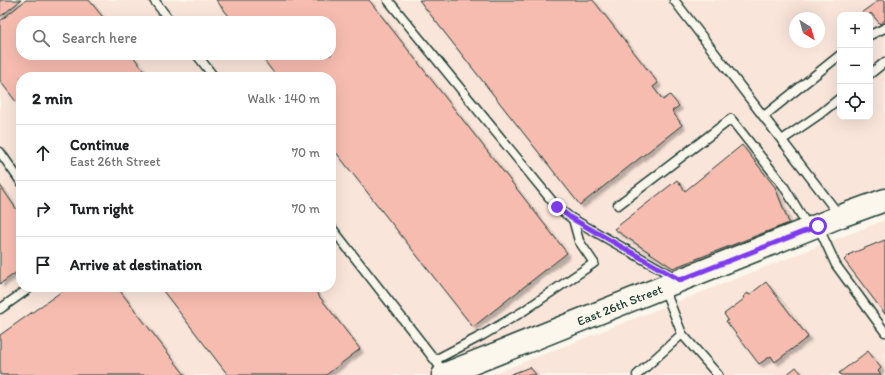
<!DOCTYPE html>
<html lang="en">
<head>
<meta charset="utf-8">
<style>
	:root { --surface:#fff; --page:#f6f6f6; --text:#202124; --muted:#757577; --line:#e0e0e0 }
	body { margin:0; font-family:Itim,sans-serif; background:var(--page); color:var(--text) }
	.controls { position:absolute; right:12px; top:12px; display:grid; overflow:hidden; border-radius:8px; box-shadow:0 4px 16px #0002 }
	.controls button { width:36px; height:36px; display:grid; place-items:center; padding:0; border:0; border-bottom:1px solid var(--line); background:var(--surface); color:var(--text); font:20px sans-serif }
	.compass { position:absolute; left:789px; top:12px; width:36px; height:36px; border-radius:50%; background:var(--surface); box-shadow:0 4px 16px #0002; rotate:143deg }
	.stop { position:absolute; width:12px; height:12px; margin:-9px; border:3px solid #7c3aed; border-radius:50%; background:#fff }
	.stop.end { background:#7c3aed; border-color:#fff; box-shadow:0 1px 4px #0008 }
	.list { margin:0; padding:0; list-style:none }
	h2 { display:flex; justify-content:space-between; align-items:center; height:52px; margin:0; padding:0 16px; font-size:17px }
	h2 small { font-size:13px; font-weight:400; color:var(--muted) }
	.list li { display:grid; grid-template-columns:26px 1fr auto; gap:12px; align-items:center; box-sizing:border-box; height:56px; padding:0 16px; border-top:1px solid var(--line) }
	.list b { display:block; font-size:15px; white-space:nowrap }
	.list p { margin:0; font-size:13px; white-space:nowrap; color:var(--muted) }
	.list em { font-size:13px; font-style:normal; color:var(--muted) }
	.icon { flex:none; width:22px; height:22px; fill:none; stroke:currentColor; stroke-width:2; stroke-linecap:round; stroke-linejoin:round }
	.map { position:relative; flex:none; width:885px; height:375px; overflow:hidden }
	.search { position:absolute; background:var(--surface); box-shadow:0 4px 16px #0002; left:16px; top:16px; width:320px; height:44px; display:flex; align-items:center; gap:10px; box-sizing:border-box; padding:0 14px; border-radius:16px; color:var(--muted); font-size:15px }
	.panel { position:absolute; background:var(--surface); box-shadow:0 4px 16px #0002; left:16px; top:72px; width:320px; height:220px; border-radius:16px }
	.map>svg:first-child { display:block }
	.built { fill:#fae5da; fill-rule:evenodd }
	.building { fill:#f7bcb0; stroke:#1f3d34; filter:url(#shadow) }
	.lines { fill:none; stroke-linecap:round; stroke-linejoin:round }
	.lane-casing { stroke:#1f3d34; stroke-width:11 }
	.secondary-casing { stroke:#1f3d34; stroke-width:25 }
	.lane { stroke:#fbf7ec; stroke-width:8 }
	.secondary { stroke:#fbf7ec; stroke-width:22 }
	.route { stroke:#7c3aed; stroke-width:5 }
	.labels { text-anchor:middle; dominant-baseline:central; stroke-width:3; stroke-linejoin:round; paint-order:stroke }
	.street-label { font-size:13px; fill:#1f3d34; stroke:#fbf7ec }
</style>
</head>
<body>
<div class="map">
<svg width="885" height="375" viewBox="0 0 885 375">
	<defs>
		<filter id="shadow"><feDropShadow dx="3.5" dy="3.5" stdDeviation="1" flood-color="#0004"/></filter>
	</defs>
	<rect width="100%" height="100%" fill="#fbf7ec"/>
	<filter id="ink" filterUnits="userSpaceOnUse"><feTurbulence type="fractalNoise" baseFrequency=".025" numOctaves="2"/><feDisplacementMap in="SourceGraphic" scale="8" xChannelSelector="R" yChannelSelector="G"/><feConvolveMatrix kernelMatrix="1 2 1 2 8 2 1 2 1" color-interpolation-filters="sRGB"/></filter>
	<g filter="url(#ink)">
		<g class="built">
			<path d="M0,0h885v198l-454,177h-431zM840,15h30v102h-30zM795,18h24v24h-24zM21,21h310v34h-310zM21,77h310v210h-310z"/>
			<path d="M885,220v155h-394z"/>
		</g>
		<g class="building">
			<path d="M0,0h21l-21,17z"/>
			<path d="M26,0h63l17,21h-85v34h111l17,22h-128v31l-21,-27v-60z"/>
			<path d="M216,0h153l198,253 -94,74 -142,-181v-69h-54l-17,-22h71v-34h-98z"/>
			<path d="M419,0h174l65,83 -5,4 10,13 7,-5 9,11 -7,5 10,14 -102,80z"/>
			<path d="M879,0h6v20l-5,4 -9,-11 -2,2h-11z"/>
			<path d="M742,145l33,42 14,36 -116,45 -59,-39 63,-49 8,11z"/>
			<path d="M0,185l21,31v53l-21,15z"/>
			<path d="M885,240v74l-41,-54 6,-6z"/>
			<path d="M766,282l42,55 -33,25 -4,-6 -12,8 -33,-43 2,-1 -4,-6 20,-15 -1,-2 5,-4 1,2z"/>
			<path d="M68,287h49l68,88h-185v-40z"/>
			<path d="M160,287h152l48,62 -34,26h-98z"/>
			<path d="M868,351l13,17 -3,3 3,4h-41l-1,-2z"/>
			<path d="M530,367l6,8h-27z"/>
			<path d="M796,367l7,8h-17z"/>
		</g>
		<g class="lines">
			<g class="lane-casing">
				<g id="lane">
					<path d="M154,0l16,21"/>
					<path d="M388,0l169,207 14,11 105,60"/>
					<path d="M674,0l166,216"/>
					<path d="M870,35l15,-7"/>
					<path d="M197,55l17,22"/>
					<path d="M870,74l15,-12"/>
					<path d="M764,116l76,-61"/>
					<path d="M782,140l38,-26 20,-16"/>
					<path d="M0,152l21,30"/>
					<path d="M618,205l113,-86 52,66 26,43"/>
					<path d="M818,226l18,39 49,67"/>
					<path d="M331,227l107,137"/>
					<path d="M664,288l18,46 36,41"/>
					<path d="M0,309l31,-22"/>
					<path d="M435,360l48,-25 39,-23 72,-49 -15,-22 -6,-22"/>
					<path d="M637,375l45,-41"/>
				</g>
			</g>
			<g class="secondary-casing">
				<g id="secondary">
					<path id="s1" d="M443,375l398,-159 44,-16"/>
				</g>
			</g>
			<use href="#lane" class="lane"/>
			<use href="#secondary" class="secondary"/>
		</g>
	</g>
	<g class="lines" filter="url(#ink)">
		<path class="route" d="M557,207l14,11 109,62 138,-54"/>
	</g>
	<g class="labels">
		<g class="street-label">
			<text stroke="none"><textPath href="#s1" startOffset="190">East 26th Street</textPath></text>
		</g>
	</g>
</svg>
<div class="controls">
<button>+</button>
<button>−</button>
<button><svg class="icon" aria-label="locate" viewBox="0 0 24 24"><circle cx="12" cy="12" r="6"/><path d="M12 2v4M12 18v4M2 12h4M18 12h4"/></svg></button>
</div>
<svg class="compass" viewBox="-18 -18 36 36"><path d="M0-13l5 13h-10z" fill="#e53935"/><path d="M0 13l5-13h-10z" fill="#757577"/></svg>
<div class="stop" style="left:818px;top:226px"></div>
<div class="stop end" style="left:557px;top:207px"></div>
<div class="search"><svg class="icon" aria-label="search" viewBox="0 0 24 24"><circle cx="10" cy="10" r="6"/><path d="M15 15l6 6"/></svg>Search here</div>
<section class="panel">
<h2>2 min<small>Walk · 140 m</small></h2>
<ul class="list">
<li><svg class="icon" aria-label="ahead" viewBox="0 0 24 24"><path d="M12 20V5M6 11l6-6 6 6"/></svg><div><b>Continue</b><p>East 26th Street</p></div><em>70 m</em></li>
<li><svg class="icon" aria-label="right" viewBox="0 0 24 24"><path d="M7 20v-9h11M14 6l5 5-5 5"/></svg><div><b>Turn right</b></div><em>70 m</em></li>
<li><svg class="icon" aria-label="arrive" viewBox="0 0 24 24"><path d="M6 21V4h12l-3 4 3 4H6"/></svg><div><b>Arrive at destination</b></div></li>
</ul>
</section>
</div>
</body>
</html>
